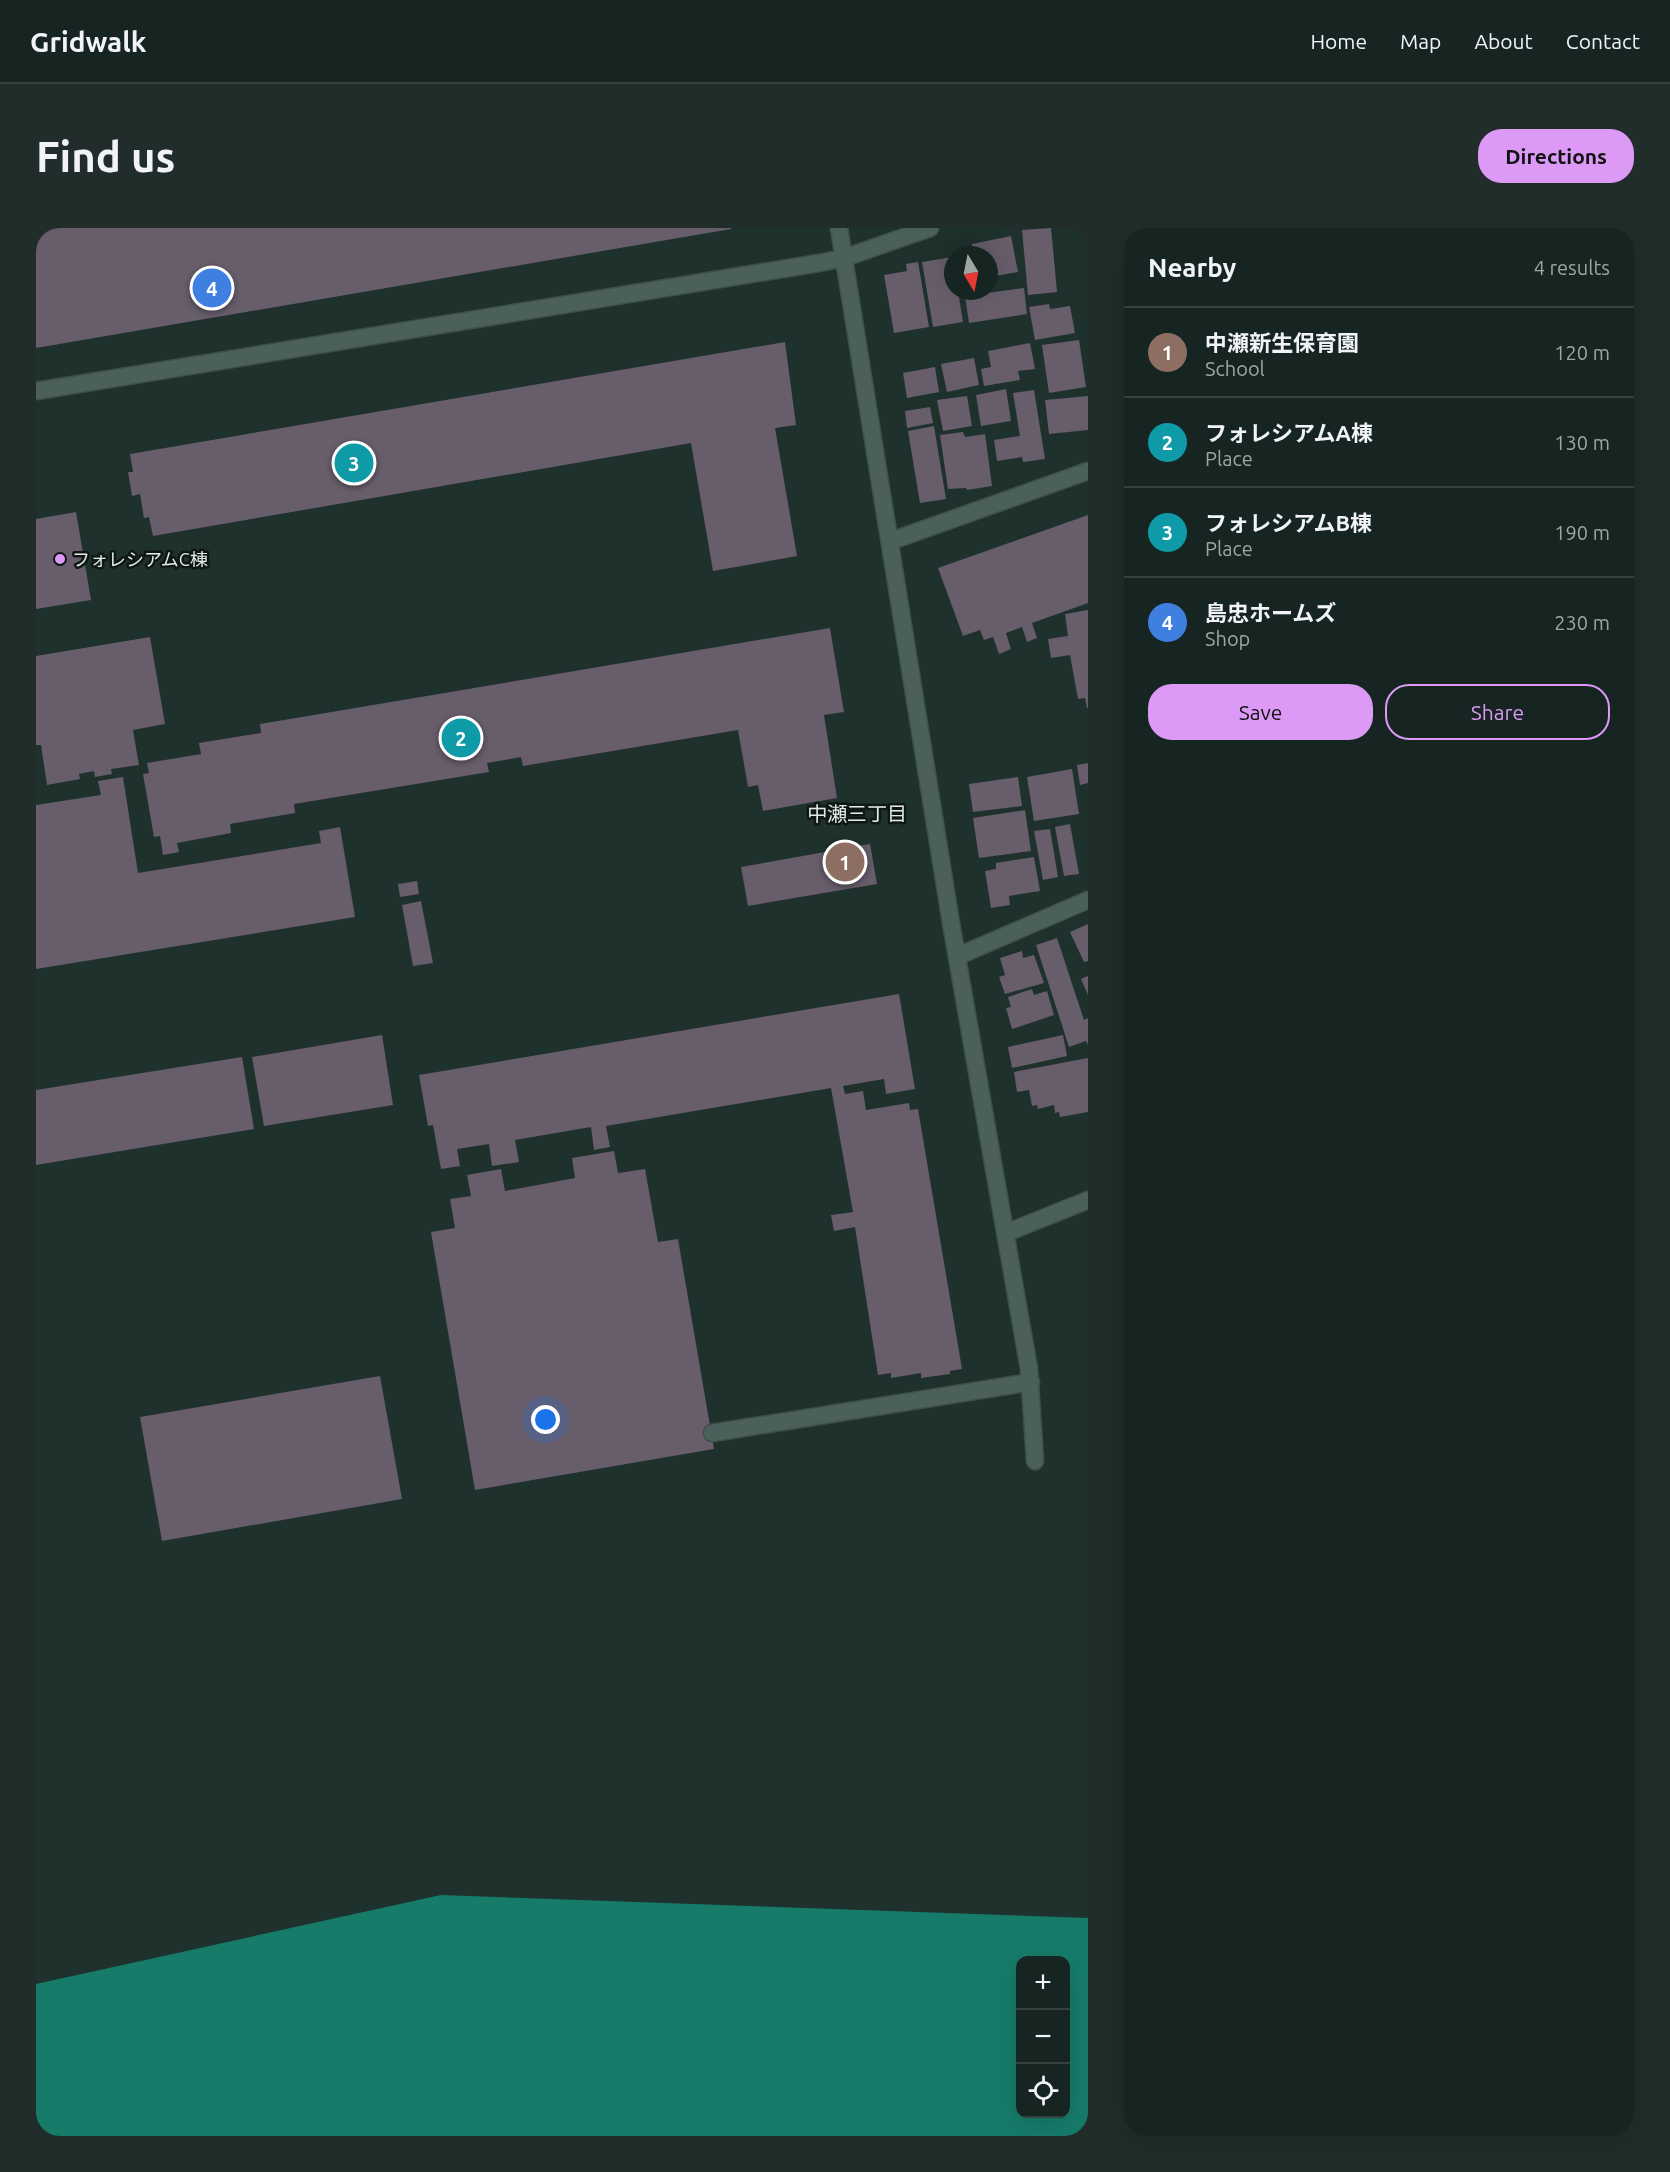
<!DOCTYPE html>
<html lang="en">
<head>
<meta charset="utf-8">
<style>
	:root { --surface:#172522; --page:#202d2a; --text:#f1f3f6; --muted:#9ea5a5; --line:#364240; --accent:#dc99f5 }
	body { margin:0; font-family:Ubuntu,"Noto Sans JP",sans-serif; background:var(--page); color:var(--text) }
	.controls { position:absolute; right:18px; bottom:18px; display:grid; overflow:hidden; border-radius:12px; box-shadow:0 6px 24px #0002 }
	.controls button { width:54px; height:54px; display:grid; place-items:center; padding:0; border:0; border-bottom:2px solid var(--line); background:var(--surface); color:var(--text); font:30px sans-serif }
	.compass { position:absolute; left:908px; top:18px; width:54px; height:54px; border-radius:50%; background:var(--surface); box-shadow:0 6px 24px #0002; rotate:170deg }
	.you { position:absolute; left:510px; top:1192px; width:21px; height:21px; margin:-15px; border:4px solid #fff; border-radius:50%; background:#1a73e8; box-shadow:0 0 0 9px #1a73e833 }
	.badge { display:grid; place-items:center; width:39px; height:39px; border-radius:50%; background:var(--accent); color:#fff; font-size:20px; font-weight:700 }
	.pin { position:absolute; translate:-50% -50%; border:3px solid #fff; box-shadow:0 2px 6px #0006 }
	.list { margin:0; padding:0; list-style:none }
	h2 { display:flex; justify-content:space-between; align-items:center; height:78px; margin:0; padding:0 24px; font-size:26px }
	h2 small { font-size:20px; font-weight:400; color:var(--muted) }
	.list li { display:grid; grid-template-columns:39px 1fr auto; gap:18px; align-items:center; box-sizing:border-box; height:90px; padding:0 24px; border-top:2px solid var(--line) }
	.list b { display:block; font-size:22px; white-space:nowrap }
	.list p { margin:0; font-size:20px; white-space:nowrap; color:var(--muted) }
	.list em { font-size:20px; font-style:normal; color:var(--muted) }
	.actions { display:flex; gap:12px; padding:18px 24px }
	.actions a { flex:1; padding:14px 0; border:2px solid var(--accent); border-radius:24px; text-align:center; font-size:21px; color:var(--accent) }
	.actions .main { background:var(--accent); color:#111 }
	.icon { flex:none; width:33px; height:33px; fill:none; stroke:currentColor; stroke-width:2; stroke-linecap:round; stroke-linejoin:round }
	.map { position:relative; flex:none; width:1052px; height:1908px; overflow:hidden; border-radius:24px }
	header { display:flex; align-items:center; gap:36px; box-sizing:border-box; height:84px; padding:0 30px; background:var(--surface); border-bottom:2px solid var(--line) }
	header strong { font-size:28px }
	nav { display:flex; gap:33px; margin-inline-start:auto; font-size:21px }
	.intro { display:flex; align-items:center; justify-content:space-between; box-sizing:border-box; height:144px; padding:0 36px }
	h1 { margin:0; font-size:42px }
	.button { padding:15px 27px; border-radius:24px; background:var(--accent); color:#111; font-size:21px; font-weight:700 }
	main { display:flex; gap:36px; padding:0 36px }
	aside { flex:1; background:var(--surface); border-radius:24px; box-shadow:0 6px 24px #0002 }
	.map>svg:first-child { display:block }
	.water { fill:#177b69; fill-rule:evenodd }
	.building { fill:#675d6b }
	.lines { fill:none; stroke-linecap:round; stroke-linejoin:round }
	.service-casing { stroke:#3f504c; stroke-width:19 }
	.minor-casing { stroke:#3f504c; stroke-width:19 }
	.tertiary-casing { stroke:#3f504c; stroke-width:19 }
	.service { stroke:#4c605b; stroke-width:16 }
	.minor { stroke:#4c605b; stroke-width:16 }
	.tertiary { stroke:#4c605b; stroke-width:16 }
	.poi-dot { fill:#dc99f5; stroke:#0f1715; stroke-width:2 }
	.labels { text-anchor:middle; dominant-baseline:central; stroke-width:5; stroke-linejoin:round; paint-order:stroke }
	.poi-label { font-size:18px; fill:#e0ebe8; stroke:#0f1715; text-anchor:start }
	.neighbourhood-label { font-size:20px; fill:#e0ebe8; stroke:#0f1715 }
</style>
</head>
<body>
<header>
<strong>Gridwalk</strong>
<nav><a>Home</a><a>Map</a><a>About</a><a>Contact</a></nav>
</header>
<div class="intro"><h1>Find us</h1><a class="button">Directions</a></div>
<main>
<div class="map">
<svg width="1052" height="1908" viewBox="0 0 1052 1908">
	<rect width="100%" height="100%" fill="#1f312d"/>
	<path class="water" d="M405,1667l647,23v218h-1052v-152zM984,1732h46v154h-46z"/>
	<g class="building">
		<path d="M0,0h695v1l-695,119z"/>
		<path d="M1015,0l6,64 -29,3 -6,-65z"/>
		<path d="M975,8l7,36 -29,5v-22h-15l-2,-11z"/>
		<path d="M917,29v34h5l5,31 -30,5 -11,-65z"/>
		<path d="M882,34l11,65 -35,6 -10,-58 23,-4 -1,-7z"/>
		<path d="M988,60l3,26 -58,9 -4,-27z"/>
		<path d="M1013,76l1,5 20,-3 5,27 -40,7 -6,-33z"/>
		<path d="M1043,112l7,47 -37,6 -7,-48z"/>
		<path d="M749,114l11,83 -21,3 22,128 -84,15 -22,-128 -538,93 -4,-19 -5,1 -4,-24 -8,2 -4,-24h5l-3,-18z"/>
		<path d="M994,115l5,26 -17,2 2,9 -36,6 -3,-17 10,-2 -3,-16z"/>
		<path d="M938,130l5,27 -32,7 -6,-28z"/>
		<path d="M899,139l4,25 -32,6 -4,-25z"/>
		<path d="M970,161l5,32 -30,5 -5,-31z"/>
		<path d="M998,162l11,69 -22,3 -1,-5 -25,4 -3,-21 26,-4 -7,-43z"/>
		<path d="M931,168l5,30 -29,5 -6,-31z"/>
		<path d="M1052,168v34l-39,4 -4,-34z"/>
		<path d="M894,179l3,16 -26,5 -2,-17z"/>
		<path d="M898,198l12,73 -26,4 -12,-72z"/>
		<path d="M927,204l2,5 20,-3 7,52 -25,4 -1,-2 -18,1 -8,-54z"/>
		<path d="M40,284l15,88 -55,9v-90z"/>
		<path d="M1052,287v88l-56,20 5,15 -10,4 -5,-15 -16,6 5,16 -12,5 -6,-17 -9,3 -4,-10 -17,6 -25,-68z"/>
		<path d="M1052,382v98h-1l-2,-10 -7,1 -8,-44 -19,3 -3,-19 20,-3 -3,-22z"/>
		<path d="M794,400l14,84 -20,3 13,83 -74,13 -5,-26 -10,2 -10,-57 -215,36 -2,-9 -34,6 2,9 -195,32 1,9 -65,11 1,9 -54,10 2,9 -16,3 -3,-19 -6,1 -11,-63 6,-1 -2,-10 54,-9 -2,-11 62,-10 -1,-9z"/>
		<path d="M114,409l15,87 -32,6 6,35 -28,4 1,5 -17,3 -1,-6 -15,3 1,5 -33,6 -6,-40h-5v-89z"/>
		<path d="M1052,535v20l-8,2 -3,-20z"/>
		<path d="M1036,541l7,45 -45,7 -7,-44z"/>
		<path d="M87,549l15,96 183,-30 -2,-12 21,-4 15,90 -319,52v-164l65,-10 -3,-14z"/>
		<path d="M982,549l4,29 -49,6 -4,-28z"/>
		<path d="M989,582l6,41 -52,7 -6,-40z"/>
		<path d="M1034,596l9,50 -15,2 -9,-49z"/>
		<path d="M1014,601l8,48 -15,3 -9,-49z"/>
		<path d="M834,616l7,40 -129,22 -7,-39z"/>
		<path d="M998,629l6,34 -31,5 1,9 -19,3 -6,-37 11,-2v-6z"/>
		<path d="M381,653l2,13 -19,3 -2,-13z"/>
		<path d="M385,673l12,62 -20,3 -11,-61z"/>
		<path d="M1052,696v37l-4,1 -14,-30z"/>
		<path d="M1021,710l27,82 4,-2v27l-2,-4 -17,6 -33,-102z"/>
		<path d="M986,723l1,7 11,-3 10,28 -39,11 -6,-17 6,-2 -5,-17z"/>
		<path d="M1052,748v19l-7,-16z"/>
		<path d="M996,761l2,6 13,-4 7,24 -42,14 -6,-21 5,-1 -3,-10z"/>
		<path d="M863,766l16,95 -29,5 -2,-15 -41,7 2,8 18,-3 3,19 43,-7 1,7 8,-1 44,260 -12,2v3l-29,4v-5l-30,5v-5l-13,2 -23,-148 -21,4 -3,-16 22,-3 -22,-124 -225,38 4,21 -16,3 -3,-23 -76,13 4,22 -27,4 -3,-22 -32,5 3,17 -19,3 -8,-44 -5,1 -9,-51z"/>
		<path d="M346,807l11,70 -129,21 -12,-69z"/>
		<path d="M1027,807l4,21 -55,12 -4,-21z"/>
		<path d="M206,829l12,72 -218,36v-75z"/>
		<path d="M1052,830v54l-28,5 -1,-5 -4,1 -1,-8 -16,4 -1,-4 -5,1 -3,-16 -12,2 -3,-20z"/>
		<path d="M578,923l4,22 27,-4 13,73 20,-3 36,210 -239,41 -44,-258 24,-4 -5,-29 21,-3 -4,-21 34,-6 4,22 70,-13 -3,-20z"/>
		<path d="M344,1148l22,123 -240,42 -22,-124z"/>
	</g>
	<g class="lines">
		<g class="service-casing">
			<g id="service">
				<path d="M970,1005l82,-33"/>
				<path d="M676,1205l319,-51"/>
			</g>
		</g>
		<g class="minor-casing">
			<g id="minor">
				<path d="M0,163l783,-128 25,-5 86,-30"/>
				<path d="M855,313l197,-70"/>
				<path d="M922,728l130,-56"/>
			</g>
		</g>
		<g class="tertiary-casing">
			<path id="tertiary" d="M803,0l112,695 78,446 6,92"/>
		</g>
		<use href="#service" class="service"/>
		<use href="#minor" class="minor"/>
		<use href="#tertiary" class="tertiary"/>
	</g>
	<circle class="poi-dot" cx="24" cy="331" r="6"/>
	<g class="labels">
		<g class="poi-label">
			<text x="36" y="331">フォレシアムC棟</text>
		</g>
		<g class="neighbourhood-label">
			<text x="821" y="585">中瀬三丁目</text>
		</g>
	</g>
</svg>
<div class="controls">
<button>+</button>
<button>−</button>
<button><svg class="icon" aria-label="locate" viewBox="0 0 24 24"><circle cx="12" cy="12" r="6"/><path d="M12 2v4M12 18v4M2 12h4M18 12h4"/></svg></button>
</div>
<svg class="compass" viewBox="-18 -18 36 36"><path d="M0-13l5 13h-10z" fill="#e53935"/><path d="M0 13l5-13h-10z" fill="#9ea5a5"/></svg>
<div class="you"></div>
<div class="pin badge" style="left:809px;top:634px;background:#8d6e63">1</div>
<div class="pin badge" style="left:425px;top:510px;background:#0f9aa8">2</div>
<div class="pin badge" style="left:318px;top:235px;background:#0f9aa8">3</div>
<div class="pin badge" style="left:176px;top:60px;background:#3f7fe0">4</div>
</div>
<aside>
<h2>Nearby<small>4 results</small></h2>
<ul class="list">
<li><span class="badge" style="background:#8d6e63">1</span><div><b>中瀬新生保育園</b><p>School</p></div><em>120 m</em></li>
<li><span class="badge" style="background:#0f9aa8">2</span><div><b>フォレシアムA棟</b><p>Place</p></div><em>130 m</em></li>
<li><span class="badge" style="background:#0f9aa8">3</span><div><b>フォレシアムB棟</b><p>Place</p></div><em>190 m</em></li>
<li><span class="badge" style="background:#3f7fe0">4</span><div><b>島忠ホームズ</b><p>Shop</p></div><em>230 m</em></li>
</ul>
<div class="actions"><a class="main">Save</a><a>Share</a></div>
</aside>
</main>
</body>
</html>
